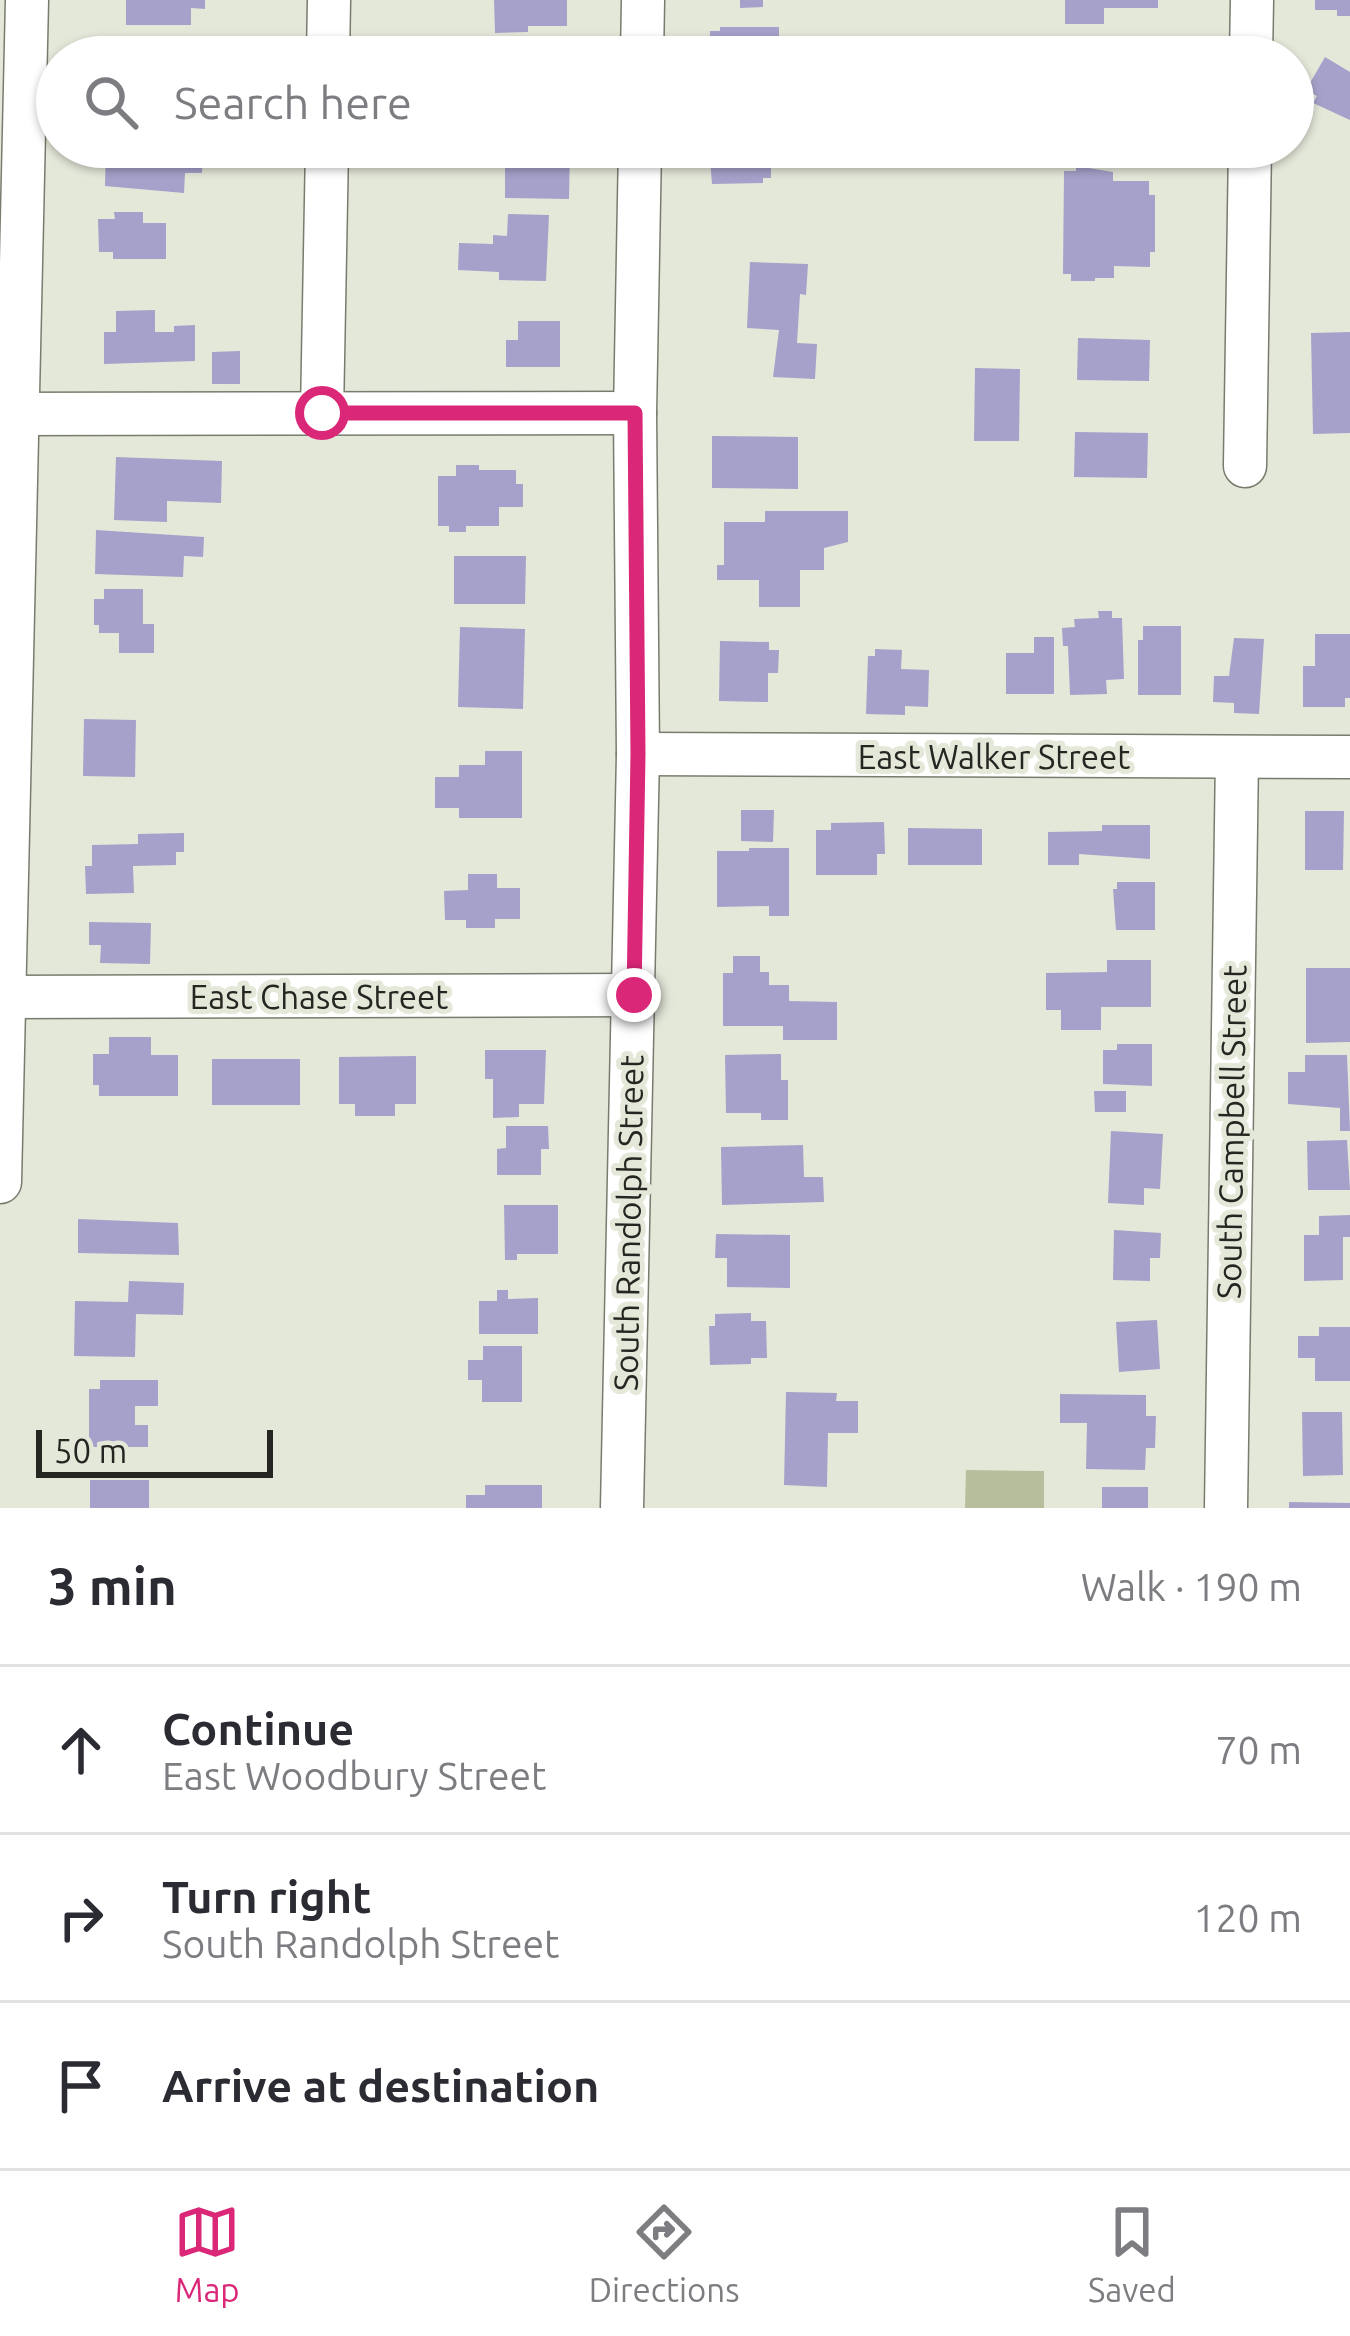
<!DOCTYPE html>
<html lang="en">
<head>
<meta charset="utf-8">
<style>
	:root { --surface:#fff; --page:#f7f7f7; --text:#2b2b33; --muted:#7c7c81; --line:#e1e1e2; --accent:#db2777 }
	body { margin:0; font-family:Ubuntu,sans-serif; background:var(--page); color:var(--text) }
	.scale { position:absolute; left:36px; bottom:30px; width:237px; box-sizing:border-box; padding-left:12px; border:6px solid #252621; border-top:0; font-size:33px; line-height:42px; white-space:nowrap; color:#252621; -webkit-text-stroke:9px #e4e8d9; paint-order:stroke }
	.stop { position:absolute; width:36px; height:36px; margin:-27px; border:9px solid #db2777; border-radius:50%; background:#fff }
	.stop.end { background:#db2777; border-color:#fff; box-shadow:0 3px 12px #0008 }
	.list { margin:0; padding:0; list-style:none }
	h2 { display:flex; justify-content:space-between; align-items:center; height:156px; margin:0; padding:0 48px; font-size:51px }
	h2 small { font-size:39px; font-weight:400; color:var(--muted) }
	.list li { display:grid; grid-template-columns:78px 1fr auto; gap:36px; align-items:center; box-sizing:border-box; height:168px; padding:0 48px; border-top:3px solid var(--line) }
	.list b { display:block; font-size:45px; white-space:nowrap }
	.list p { margin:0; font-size:39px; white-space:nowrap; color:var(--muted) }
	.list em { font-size:39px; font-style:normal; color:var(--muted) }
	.icon { flex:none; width:66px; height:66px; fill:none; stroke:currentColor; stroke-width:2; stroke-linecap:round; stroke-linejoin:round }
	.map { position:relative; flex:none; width:1350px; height:1508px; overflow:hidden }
	.search { position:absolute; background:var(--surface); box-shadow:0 3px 9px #0004; left:36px; right:36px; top:36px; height:132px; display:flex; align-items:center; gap:30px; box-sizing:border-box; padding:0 42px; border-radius:66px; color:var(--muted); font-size:45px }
	.sheet { height:660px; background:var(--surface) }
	nav { display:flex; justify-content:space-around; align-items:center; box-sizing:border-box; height:168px; border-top:3px solid var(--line); background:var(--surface); font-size:33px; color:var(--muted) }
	nav a { display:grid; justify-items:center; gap:6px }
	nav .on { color:var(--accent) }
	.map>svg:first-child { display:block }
	.green { fill:#b6be9c }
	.building { fill:#a5a1ca }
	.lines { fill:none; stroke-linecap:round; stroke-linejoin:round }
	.minor-casing { stroke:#787c6e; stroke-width:45 }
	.minor { stroke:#fff; stroke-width:42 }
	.route { stroke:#db2777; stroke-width:15 }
	.labels { text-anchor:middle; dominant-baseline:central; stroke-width:10; stroke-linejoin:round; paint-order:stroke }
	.street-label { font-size:33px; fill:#252621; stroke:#e4e8d9 }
</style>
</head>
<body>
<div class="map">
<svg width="1350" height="1508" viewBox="0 0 1350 1508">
	<rect width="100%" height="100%" fill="#e4e8d9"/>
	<path class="green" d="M966,1470l78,1v37h-79z"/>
	<g class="building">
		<path d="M126,0h79v9l-14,-1v17h-65z"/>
		<path d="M494,0h73v26h-39v6l-33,1z"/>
		<path d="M740,0h23v7l-23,1z"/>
		<path d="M1065,0h93v8h-54v16h-39z"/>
		<path d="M1315,0h35v16h-13v-6h-22z"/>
		<path d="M720,27h59v13h7v17h-76v-26h10z"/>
		<rect x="1115" y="47" width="56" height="10"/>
		<path d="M525,49v8h-42v-4l16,-3z"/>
		<path d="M1325,57l25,15v48l-37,-17 4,-7 -11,-6z"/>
		<path d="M106,147h97l-1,26h-17l-1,20 -79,-7z"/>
		<path d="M505,147h65l-1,52 -64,-1z"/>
		<path d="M709,147h62v31h-8v5l-51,1z"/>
		<path d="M1076,166l37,6v9h36v14h6v57h-5v15l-36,-1v12h-19v3h-24v-7h-8l1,-103h12z"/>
		<path d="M114,212h29v11h23v36h-53v-7h-14l-1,-33h17z"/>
		<path d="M508,214l41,1 -3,66 -47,-1v-8l-41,-2 1,-27 34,1v-9l14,1z"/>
		<path d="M750,262l58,2 -2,31 -6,-1 -3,49 20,1 -2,35 -42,-2 6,-47 -32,-2z"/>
		<path d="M155,310v22h19v-6l21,-1v36l-91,3v-32h12v-21z"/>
		<path d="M518,321h42v46h-54v-27h12z"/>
		<path d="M1350,332v101l-37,1 -2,-101z"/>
		<path d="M1078,338l72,2 -1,41 -72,-1z"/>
		<path d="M240,351v33h-28v-32z"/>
		<path d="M975,368l45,1 -1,72h-45z"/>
		<path d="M1075,432l73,1 -1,45 -73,-1z"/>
		<path d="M712,436l86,1v52l-86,-1z"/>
		<path d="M116,457l106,4 -1,42 -54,-2v21l-53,-2z"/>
		<path d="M456,465h23v5h37v14h7v23h-24v19h-33v6h-17v-6h-11v-50h18z"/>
		<path d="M765,511h83v31l-24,6v22h-24v37h-41v-27h-42v-15h7v-43h41z"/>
		<path d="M96,530l108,7 -1,20 -19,-1 -1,21 -88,-3z"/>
		<path d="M454,556h72l-1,48h-71z"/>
		<path d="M104,589h39v35h11v29h-35v-20h-20v-8h-5v-26h10z"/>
		<path d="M1098,611h14v7h10l2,61 -18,1 1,14 -37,1 -2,-49h-5l-1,-18 13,-1 -1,-8 25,-1z"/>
		<path d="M1143,626h38v69h-43v-55h5z"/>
		<path d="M460,627l65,2 -2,80 -65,-2z"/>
		<path d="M1315,634h35v64h-5v9h-42v-41h12z"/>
		<path d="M1034,637h20v57h-48v-41h28z"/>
		<path d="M1234,638l30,1 -5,75 -25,-1v-10l-21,-1 1,-26h15z"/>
		<path d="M720,641l49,1v8h10l-1,23h-10v29l-49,-1z"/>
		<path d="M875,649l27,1 -1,19 28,1 -1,37 -23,-1v9l-39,-1 2,-58h7z"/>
		<path d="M84,719l52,1 -1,57 -52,-1z"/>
		<path d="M485,751h37v67h-63v-10h-24v-31h24v-12h26z"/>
		<path d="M741,810h33l-1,32 -32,-1z"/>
		<path d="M1305,811h39l-1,59h-38z"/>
		<path d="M884,822l1,32h-8v21h-61v-45h15v-7z"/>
		<path d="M1102,825h48v34l-71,-5v11h-31v-33l54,-1z"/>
		<path d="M908,828l74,1v36h-74z"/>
		<path d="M184,833v19h-8v13l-43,1 1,27 -48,1 -1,-28h7v-21l46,-1v-10z"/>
		<path d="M749,848h40v68h-20v-10l-52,1v-56h32z"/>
		<path d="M468,874h29v14h23v31h-25v9h-29v-8h-21l-1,-29 24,-1z"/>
		<path d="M1117,882h38v48h-39l-3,-41h4z"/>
		<path d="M89,922l62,1 -1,41 -50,-1 1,-18h-12z"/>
		<path d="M733,956h27v16h9v13h20v16l48,1v38h-54v-14h-60v-53h10z"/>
		<path d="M1107,960h44v47h-50v23h-40v-20h-15v-37l61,-1z"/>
		<path d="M1306,968h44v74l-44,1z"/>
		<path d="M109,1037h42v18h27v41h-79v-11h-6v-31h16z"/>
		<path d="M1117,1044h35v42l-49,-2v-34h14z"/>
		<path d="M485,1050h61l-2,54h-25v13l-26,1v-39h-8z"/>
		<path d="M781,1054v26h7v40h-27v-7h-35l-1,-58z"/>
		<path d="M1305,1055h42l3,76h-10v-23l-52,-4v-32h17z"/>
		<path d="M416,1056v48h-21v12h-40v-12h-16v-47z"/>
		<rect x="212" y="1059" width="88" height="46"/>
		<path d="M1094,1091h32v21h-31z"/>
		<path d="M506,1126h42l1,23h-8v26h-44v-26l9,-1z"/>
		<path d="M1111,1131l52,3 -3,55 -16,-1v17l-36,-2z"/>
		<path d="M1347,1140l3,50h-42l-1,-49z"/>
		<path d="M803,1145l1,32h19l1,25 -102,3 -1,-58z"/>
		<path d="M504,1205h54v49h-41v6h-12z"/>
		<path d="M1350,1215v22h-7v43l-39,1v-46h15v-19z"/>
		<path d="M78,1219l100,4 1,32 -101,-2z"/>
		<path d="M1114,1230l47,3 -1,25h-10v23l-37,-1z"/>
		<path d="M716,1234l74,1v53l-63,-1v-29h-12z"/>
		<path d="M129,1281l55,2 -1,32 -47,-1 -1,43 -61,-1 1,-55 53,1z"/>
		<path d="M497,1290h11v9l30,-1v36h-59v-33h18z"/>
		<path d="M751,1313v8h15l1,37h-16v6l-41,1 -1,-39h6v-12z"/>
		<path d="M1157,1320l3,49 -41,3 -3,-50z"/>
		<path d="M1319,1327h31v54h-35v-23h-17v-22h21z"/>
		<path d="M483,1346h39v56h-40v-22h-14v-20h15z"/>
		<path d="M100,1380h58v26h-23v19h13v22h-59v-58h11z"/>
		<path d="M786,1392l51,1 -1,8h22v32h-30l-1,54 -43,-2z"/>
		<path d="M1060,1394l86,1v21h10l-1,32h-9l-1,22 -59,-1 1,-46h-27z"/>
		<path d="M1302,1412h40l1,63 -40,1z"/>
		<rect x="90" y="1480" width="59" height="28"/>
		<path d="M485,1485h57v23h-76v-13h19z"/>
		<rect x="1102" y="1487" width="46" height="21"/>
		<path d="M1289,1502l61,1v5h-61z"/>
	</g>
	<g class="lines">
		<g class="minor-casing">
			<g id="minor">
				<path d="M328,57l1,-57"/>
				<path d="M642,57l1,-57"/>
				<path d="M1251,57l1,-57"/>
				<path d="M322,413l5,-266"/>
				<path d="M0,414l635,-1"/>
				<path d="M1245,466l5,-319"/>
				<path d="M638,754l712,3"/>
				<path d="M0,997l633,-2"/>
				<path d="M0,1182l27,-1182"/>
				<path d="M622,1508l16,-754 -3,-341 5,-266"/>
				<path d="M1226,1508l11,-751"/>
			</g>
		</g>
		<use href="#minor" class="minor"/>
	</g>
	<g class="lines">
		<path class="route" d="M322,413h313l3,341 -4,241"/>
	</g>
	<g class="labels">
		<g class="street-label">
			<text x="994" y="756">East Walker Street</text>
			<text x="319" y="996">East Chase Street</text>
			<text transform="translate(1231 1132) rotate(-89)">South Campbell Street</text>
			<text transform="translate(628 1223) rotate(-89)">South Randolph Street</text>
		</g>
	</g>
</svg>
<div class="scale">50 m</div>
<div class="stop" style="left:322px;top:413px"></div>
<div class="stop end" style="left:634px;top:995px"></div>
<div class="search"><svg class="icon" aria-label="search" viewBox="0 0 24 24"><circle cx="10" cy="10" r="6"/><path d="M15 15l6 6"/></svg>Search here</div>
</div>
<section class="sheet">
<h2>3 min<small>Walk · 190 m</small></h2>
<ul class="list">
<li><svg class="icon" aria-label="ahead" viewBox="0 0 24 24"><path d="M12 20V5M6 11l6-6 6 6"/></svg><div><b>Continue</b><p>East Woodbury Street</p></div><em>70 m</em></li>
<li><svg class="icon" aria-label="right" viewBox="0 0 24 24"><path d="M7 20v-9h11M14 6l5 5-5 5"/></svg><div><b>Turn right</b><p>South Randolph Street</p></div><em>120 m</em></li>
<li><svg class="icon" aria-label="arrive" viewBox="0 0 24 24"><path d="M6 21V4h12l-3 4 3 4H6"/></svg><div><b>Arrive at destination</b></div></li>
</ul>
</section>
<nav>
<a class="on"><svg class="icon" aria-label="map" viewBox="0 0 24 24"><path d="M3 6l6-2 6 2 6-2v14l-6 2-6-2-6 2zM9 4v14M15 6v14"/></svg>Map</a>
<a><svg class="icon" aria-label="directions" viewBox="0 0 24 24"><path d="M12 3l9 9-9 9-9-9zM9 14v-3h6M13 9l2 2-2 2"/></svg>Directions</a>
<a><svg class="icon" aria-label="saved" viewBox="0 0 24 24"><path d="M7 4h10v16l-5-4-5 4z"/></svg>Saved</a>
</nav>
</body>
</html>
